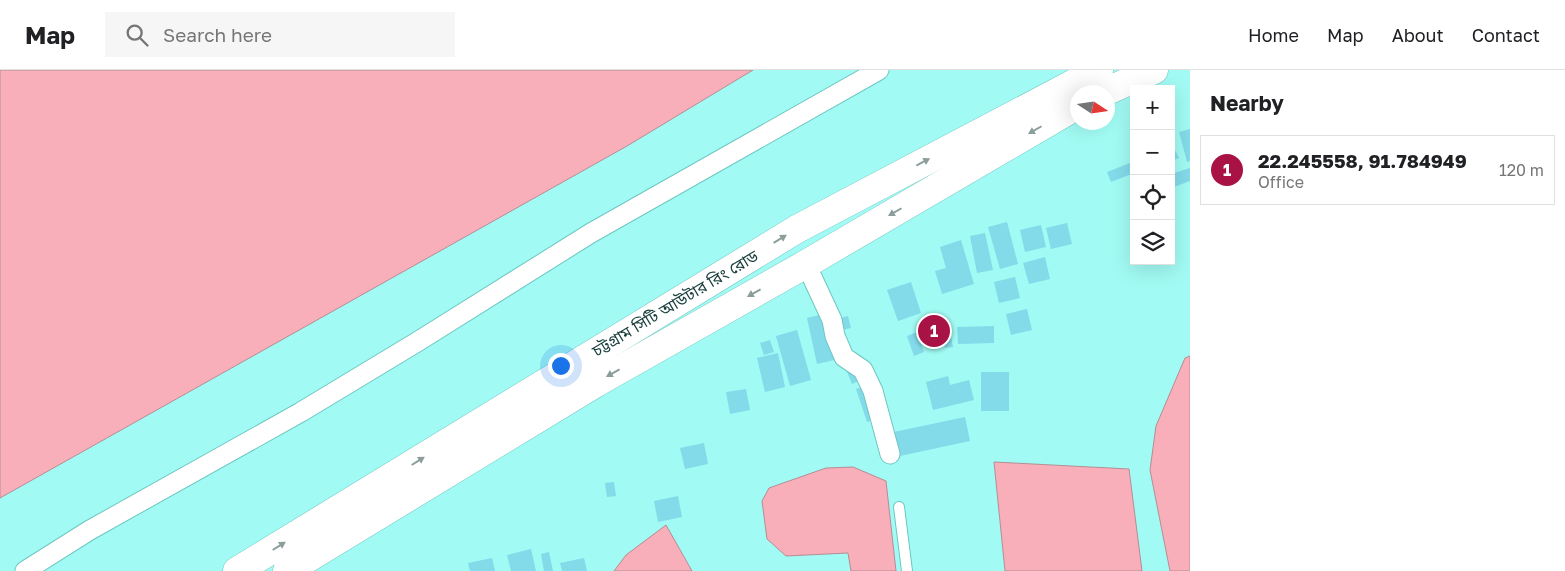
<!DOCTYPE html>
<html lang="en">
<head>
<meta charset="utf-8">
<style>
	:root { --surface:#fff; --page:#f6f6f6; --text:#202124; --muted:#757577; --line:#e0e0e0; --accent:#a81245 }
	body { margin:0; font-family:"Golos Text","Noto Sans Bengali",sans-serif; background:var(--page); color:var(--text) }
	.controls { position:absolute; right:15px; top:15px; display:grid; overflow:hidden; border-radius:0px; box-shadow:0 5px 20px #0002 }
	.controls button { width:45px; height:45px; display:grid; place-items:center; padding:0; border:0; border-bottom:1px solid var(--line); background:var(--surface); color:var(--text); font:25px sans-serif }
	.compass { position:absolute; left:1070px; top:15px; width:45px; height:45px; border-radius:50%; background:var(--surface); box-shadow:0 5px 20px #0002; rotate:102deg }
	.you { position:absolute; left:560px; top:295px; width:18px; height:18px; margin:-12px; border:4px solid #fff; border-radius:50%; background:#1a73e8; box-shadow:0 0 0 8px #1a73e833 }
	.badge { display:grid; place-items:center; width:32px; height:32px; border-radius:50%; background:var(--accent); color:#fff; font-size:16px; font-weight:700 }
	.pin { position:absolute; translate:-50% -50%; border:2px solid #fff; box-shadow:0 1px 5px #0006 }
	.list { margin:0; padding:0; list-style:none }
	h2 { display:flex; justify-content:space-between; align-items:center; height:65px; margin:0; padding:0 20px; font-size:21px }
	h2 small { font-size:16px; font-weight:400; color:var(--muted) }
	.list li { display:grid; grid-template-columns:32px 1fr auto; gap:15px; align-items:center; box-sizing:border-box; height:70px; margin:0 10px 10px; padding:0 10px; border:1px solid var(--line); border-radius:0px }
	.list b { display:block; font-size:19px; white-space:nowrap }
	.list p { margin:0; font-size:16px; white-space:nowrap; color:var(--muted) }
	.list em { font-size:16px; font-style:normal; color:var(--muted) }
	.icon { flex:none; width:28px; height:28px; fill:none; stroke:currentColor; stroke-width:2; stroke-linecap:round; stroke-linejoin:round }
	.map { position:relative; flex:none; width:1190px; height:501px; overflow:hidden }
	header { display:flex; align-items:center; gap:30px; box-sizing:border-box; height:70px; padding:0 25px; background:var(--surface); border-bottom:1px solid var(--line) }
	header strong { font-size:24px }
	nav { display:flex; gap:28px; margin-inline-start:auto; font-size:18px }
	.search { width:350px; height:45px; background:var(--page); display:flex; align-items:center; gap:12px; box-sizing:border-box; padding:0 18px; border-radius:0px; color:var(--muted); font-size:19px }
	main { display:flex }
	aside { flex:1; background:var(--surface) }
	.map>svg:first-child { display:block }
	.water { fill:#f9afba; stroke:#b58d94 }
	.building { fill:#83dae9 }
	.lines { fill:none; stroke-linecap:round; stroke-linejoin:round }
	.lane-casing { stroke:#6ec7c0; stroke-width:12 }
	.street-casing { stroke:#6ec7c0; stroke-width:21 }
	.primary-casing { stroke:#6ec7c0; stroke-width:29 }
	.lane { stroke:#fff; stroke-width:10 }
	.street { stroke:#fff; stroke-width:19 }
	.primary { stroke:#fff; stroke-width:28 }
	.oneway { fill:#8b9e9c }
	.labels { text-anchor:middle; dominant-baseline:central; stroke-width:4; stroke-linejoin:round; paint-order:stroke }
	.street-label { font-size:16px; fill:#173d3a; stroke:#fff }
</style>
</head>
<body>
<header>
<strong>Map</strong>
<div class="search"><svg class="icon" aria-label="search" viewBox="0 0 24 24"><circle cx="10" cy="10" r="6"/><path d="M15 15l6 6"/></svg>Search here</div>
<nav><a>Home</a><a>Map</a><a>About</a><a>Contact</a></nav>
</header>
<main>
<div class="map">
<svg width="1190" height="501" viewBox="0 0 1190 501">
	<rect width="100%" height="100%" fill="#a1faf3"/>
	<g class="water">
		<path d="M0,0h753l-126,76 -627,352z"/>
		<path d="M1190,286v215h-20l-20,-101 6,-44 29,-68z"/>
		<path d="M994,392l135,7 13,102h-137z"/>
		<path d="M853,397l33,14 10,90h-45l-3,-18 -62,3 -19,-17 -5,-38 7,-13 57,-20z"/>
		<path d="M666,455l26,46h-78l12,-16z"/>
	</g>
	<g class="building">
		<path d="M1190,59v32l-3,1 -8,-30z"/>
		<path d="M1173,76l6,12 -8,3v-14z"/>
		<path d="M1130,93l4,10 -23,9 -4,-10z"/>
		<path d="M1190,98v13l-19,7v-14z"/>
		<path d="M1007,152l11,42 -18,5 -12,-42z"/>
		<path d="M1067,153l5,21 -21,5 -5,-21z"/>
		<path d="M1041,155l5,22 -21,5 -5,-22z"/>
		<path d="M985,163l8,37 -16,3 -7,-37z"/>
		<path d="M961,170l13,44 -32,10 -7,-23 11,-3 -6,-21z"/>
		<path d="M1045,187l5,22 -21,5 -6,-21z"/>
		<path d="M1015,207l5,21 -21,5 -5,-21z"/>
		<path d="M911,212l10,31 -23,8 -11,-31z"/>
		<path d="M1027,239l5,21 -21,5 -5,-21z"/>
		<path d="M832,242l11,46 -26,6 -10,-46z"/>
		<path d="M848,246l3,12 -9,2 -2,-12z"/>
		<path d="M994,256v17l-36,1 -1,-17z"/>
		<path d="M797,260l14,50 -21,6 -14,-50z"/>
		<path d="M950,261l3,16 -8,1 -3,-15z"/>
		<path d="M917,262l7,20 -10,4 -7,-20z"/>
		<path d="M770,270l4,12 -10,3 -4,-12z"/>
		<path d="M778,283l7,34 -20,5 -8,-34z"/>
		<path d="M863,289l7,17 -18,8 -7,-17z"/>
		<rect x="981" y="302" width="28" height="39"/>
		<path d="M948,306l2,9 19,-5 5,20 -41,10 -7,-28z"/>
		<path d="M871,314l11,33 -15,5 -11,-33z"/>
		<path d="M746,319l4,21 -20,4 -4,-22z"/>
		<path d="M965,347l5,24 -70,15 -6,-24z"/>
		<path d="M704,373l4,21 -23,5 -5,-21z"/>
		<path d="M614,412l2,14 -9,1 -2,-14z"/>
		<path d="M678,426l4,21 -24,5 -4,-21z"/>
		<path d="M531,479l5,22h-25l-4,-16z"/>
		<path d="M549,482l4,19h-9l-3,-17z"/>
		<path d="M492,488l3,13h-25l-2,-8z"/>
		<path d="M584,488l3,13h-25l-2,-8z"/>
	</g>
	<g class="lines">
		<g class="lane-casing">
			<path id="lane" d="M899,437l8,64"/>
		</g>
		<g class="street-casing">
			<g id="street">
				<path d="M806,194l26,56 3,16 9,21 19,13 10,21 17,63"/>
				<path d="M25,501l65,-41 211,-118 116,-70 174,-109 288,-163"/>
			</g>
		</g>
		<g class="primary-casing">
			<g id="primary">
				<path d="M1105,22l49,-22"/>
				<path d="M237,501l560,-342 302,-159"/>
				<path d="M287,501l309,-188 210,-119 272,-159"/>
			</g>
		</g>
		<use href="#lane" class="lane"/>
		<use href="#street" class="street"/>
		<use href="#primary" class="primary"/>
	</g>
	<defs><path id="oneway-solid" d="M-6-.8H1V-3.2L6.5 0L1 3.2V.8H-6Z" transform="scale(1.25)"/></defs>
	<g class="oneway">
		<use href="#oneway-solid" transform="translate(1035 60) rotate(150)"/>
		<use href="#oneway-solid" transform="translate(923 92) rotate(-28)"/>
		<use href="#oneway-solid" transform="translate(895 142) rotate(150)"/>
		<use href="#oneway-solid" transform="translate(780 169) rotate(-31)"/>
		<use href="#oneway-solid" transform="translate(754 223) rotate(151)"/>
		<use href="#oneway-solid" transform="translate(613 303) rotate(151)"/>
		<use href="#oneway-solid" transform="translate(418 391) rotate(-32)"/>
		<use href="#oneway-solid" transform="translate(279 476) rotate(-32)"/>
	</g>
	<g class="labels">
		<g class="street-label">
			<text transform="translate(675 233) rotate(-31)">চট্টগ্রাম সিটি আউটার রিং রোড</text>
		</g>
	</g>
</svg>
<div class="controls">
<button>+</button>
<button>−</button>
<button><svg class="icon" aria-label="locate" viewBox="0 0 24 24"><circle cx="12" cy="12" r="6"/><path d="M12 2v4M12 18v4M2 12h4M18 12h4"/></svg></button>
<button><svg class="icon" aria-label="layers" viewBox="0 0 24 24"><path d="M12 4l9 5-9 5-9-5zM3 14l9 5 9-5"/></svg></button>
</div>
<svg class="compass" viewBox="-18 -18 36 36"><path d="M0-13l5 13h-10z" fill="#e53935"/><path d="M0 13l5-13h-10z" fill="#757577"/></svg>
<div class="you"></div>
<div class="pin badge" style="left:934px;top:261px">1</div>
</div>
<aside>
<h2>Nearby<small></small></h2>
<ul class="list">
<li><span class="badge">1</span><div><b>22.245558, 91.784949</b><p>Office</p></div><em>120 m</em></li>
</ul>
</aside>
</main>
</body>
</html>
